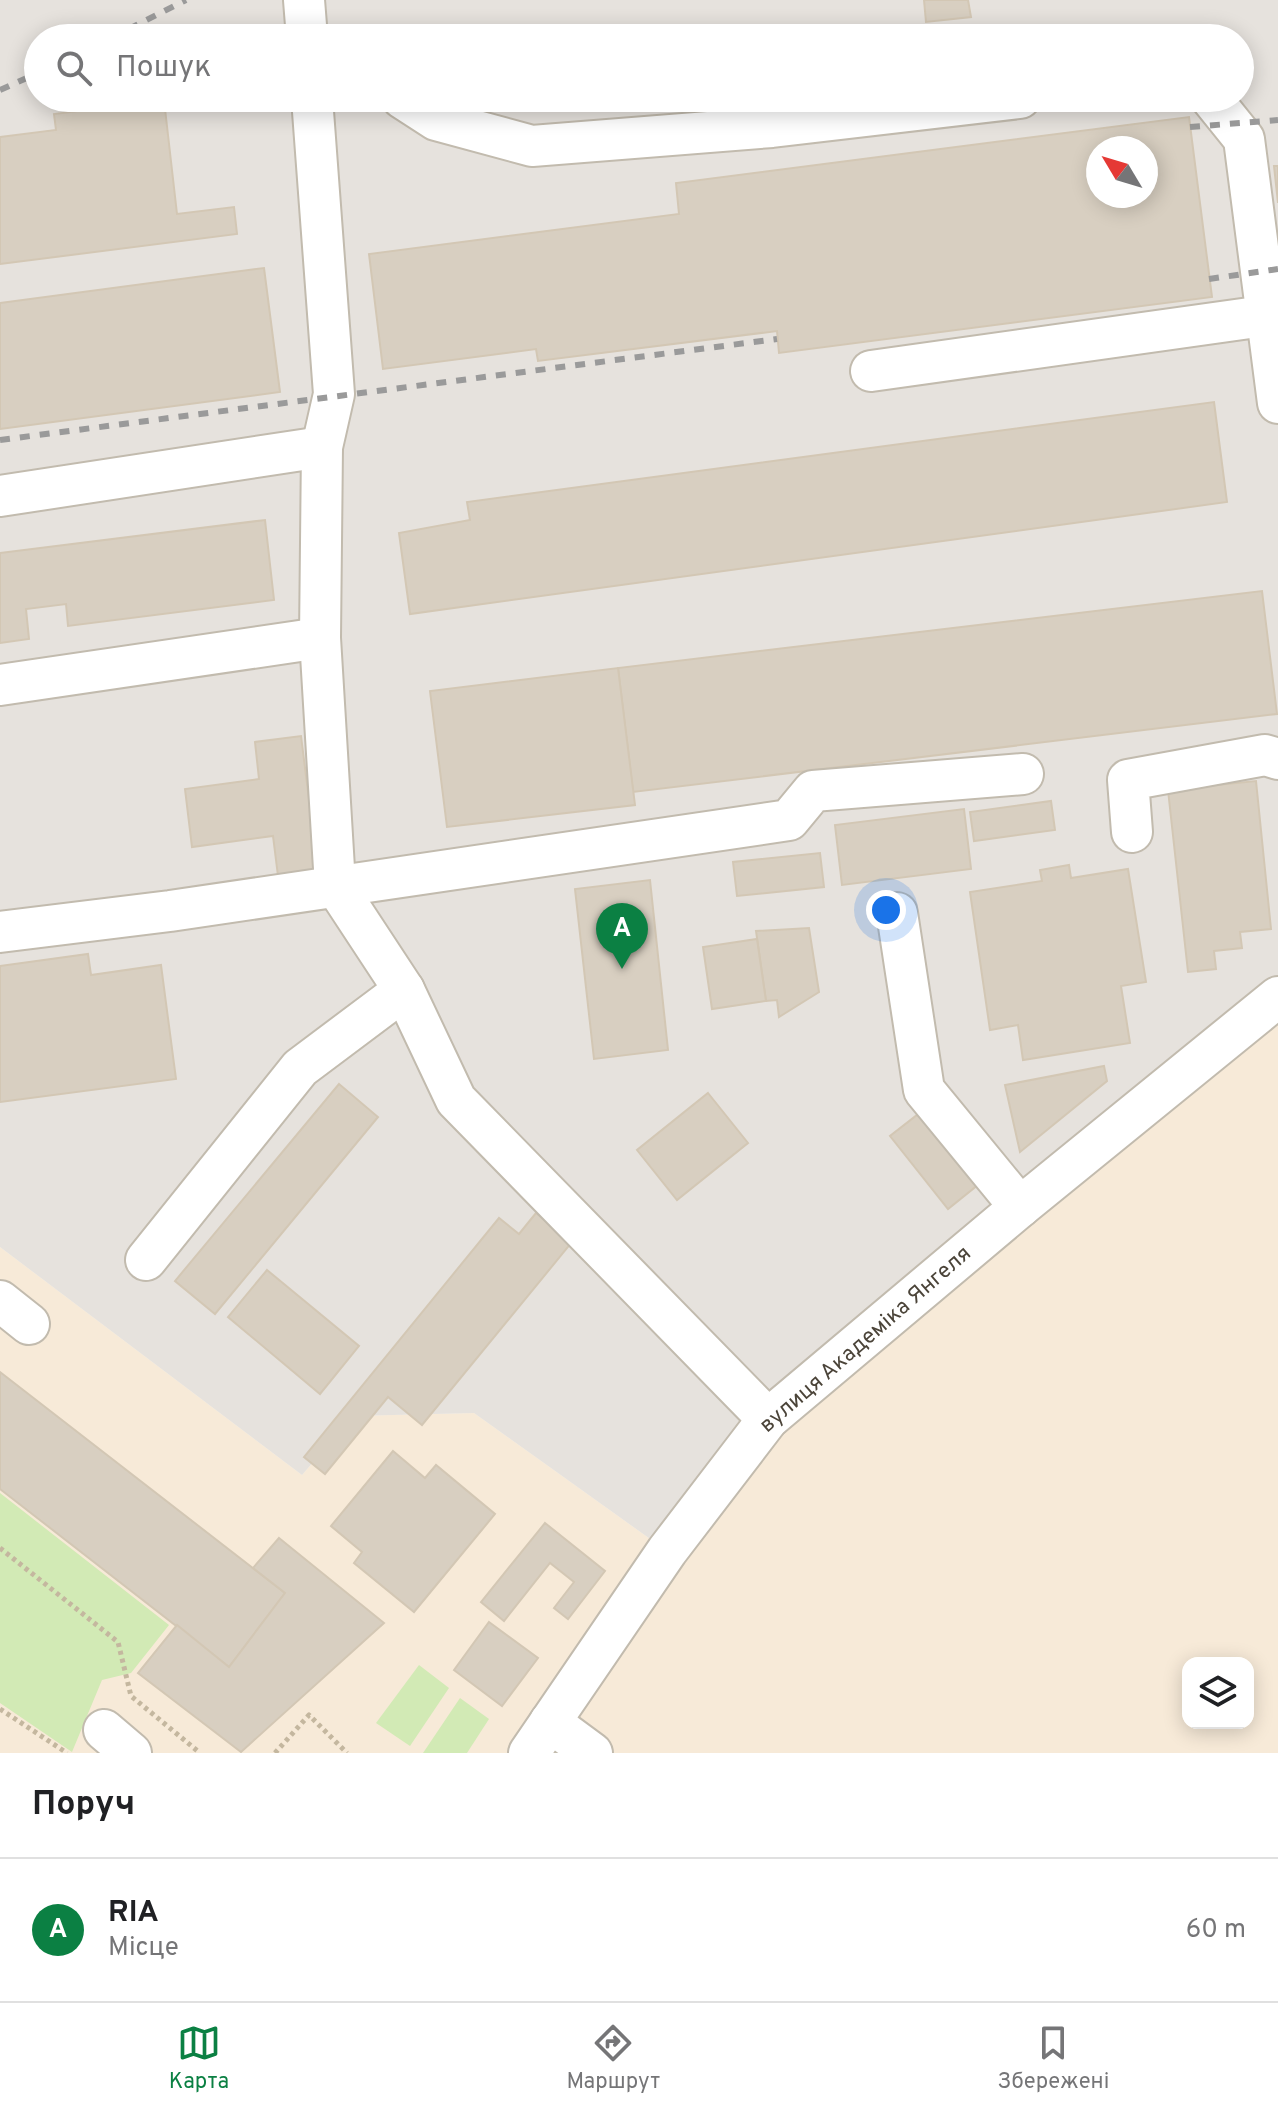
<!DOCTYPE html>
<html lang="uk">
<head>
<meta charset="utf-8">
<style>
	:root { --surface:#fff; --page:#f6f6f6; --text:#202124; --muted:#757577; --line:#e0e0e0; --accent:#0b8043 }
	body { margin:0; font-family:Overpass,sans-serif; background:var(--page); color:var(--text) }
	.controls { position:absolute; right:24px; bottom:24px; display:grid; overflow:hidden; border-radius:16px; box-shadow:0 4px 20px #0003 }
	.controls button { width:72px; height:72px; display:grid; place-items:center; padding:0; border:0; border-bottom:2px solid var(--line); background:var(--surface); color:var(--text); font:40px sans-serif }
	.compass { position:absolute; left:1086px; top:136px; width:72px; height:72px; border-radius:50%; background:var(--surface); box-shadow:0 4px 20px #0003; rotate:308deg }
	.you { position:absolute; left:886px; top:910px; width:28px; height:28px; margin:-20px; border:6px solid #fff; border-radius:50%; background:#1a73e8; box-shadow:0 0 0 12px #1a73e833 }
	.badge { display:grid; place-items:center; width:52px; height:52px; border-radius:50%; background:var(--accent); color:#fff; font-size:26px; font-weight:700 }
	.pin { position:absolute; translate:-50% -66px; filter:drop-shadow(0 2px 4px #0008) }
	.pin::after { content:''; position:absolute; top:42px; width:28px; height:24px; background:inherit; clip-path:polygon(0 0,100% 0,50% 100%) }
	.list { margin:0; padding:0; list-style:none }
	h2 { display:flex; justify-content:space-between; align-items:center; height:104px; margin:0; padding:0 32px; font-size:34px }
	h2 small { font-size:26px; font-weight:400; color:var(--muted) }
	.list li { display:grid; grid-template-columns:52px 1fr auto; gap:24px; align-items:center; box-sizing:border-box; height:144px; padding:0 32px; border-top:2px solid var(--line) }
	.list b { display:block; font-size:30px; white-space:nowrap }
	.list p { margin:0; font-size:26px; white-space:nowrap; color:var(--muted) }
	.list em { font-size:26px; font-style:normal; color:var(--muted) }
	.icon { flex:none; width:44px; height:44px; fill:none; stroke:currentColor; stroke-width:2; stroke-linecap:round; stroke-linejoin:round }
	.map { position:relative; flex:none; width:1278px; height:1753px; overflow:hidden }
	.search { position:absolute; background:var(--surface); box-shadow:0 4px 20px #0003; left:24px; right:24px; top:24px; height:88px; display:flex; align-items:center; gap:20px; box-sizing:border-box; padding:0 28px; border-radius:44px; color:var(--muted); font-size:30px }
	.sheet { height:248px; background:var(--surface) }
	nav { display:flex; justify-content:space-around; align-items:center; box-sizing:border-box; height:112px; border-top:2px solid var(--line); background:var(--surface); font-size:22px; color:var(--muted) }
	nav a { display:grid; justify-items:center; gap:4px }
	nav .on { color:var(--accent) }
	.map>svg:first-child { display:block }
	.commercial { fill:#f7ead8; fill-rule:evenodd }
	.industrial { fill:#e6e2dd; fill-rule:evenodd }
	.green { fill:#d2eab5 }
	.building { fill:#d8cfc1; stroke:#d3c7b4; stroke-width:2; fill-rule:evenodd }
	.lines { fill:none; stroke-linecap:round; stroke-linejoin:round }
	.minor-casing { stroke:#c2bbae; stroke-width:44 }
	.path { stroke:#c4b79f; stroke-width:5; stroke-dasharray:4 4; stroke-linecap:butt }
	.minor { stroke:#fff; stroke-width:40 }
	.rail { stroke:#9a9a9a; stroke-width:6; stroke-dasharray:10 10; stroke-linecap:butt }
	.labels { text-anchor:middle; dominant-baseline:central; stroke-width:6; stroke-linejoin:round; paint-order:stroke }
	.street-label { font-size:22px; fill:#4b4439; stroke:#fff }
</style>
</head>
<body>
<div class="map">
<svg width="1278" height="1753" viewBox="0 0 1278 1753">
	<rect width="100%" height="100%" fill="#f6f3ec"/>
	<path class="commercial" d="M1278,997v756h-1278v-506l302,228 51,-59 121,-3 193,138 101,-132zM1188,1663h60v60h-60z"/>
	<path class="industrial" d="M0,0h1278v997l-510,422 -101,132 -193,-138 -121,3 -51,59 -302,-228zM38,38h1202v60h-1202zM1098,148h48v48h-48z"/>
	<g class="green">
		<path d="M0,1493l169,132 -38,48 -29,7 -30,72 -72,-49z"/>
		<path d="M419,1665l30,23 -39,58 -34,-23z"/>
		<path d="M460,1698l29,21 -22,34h-44z"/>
	</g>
	<g class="building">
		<path d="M924,0h44l3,17 -45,5z"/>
		<path d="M164,100l13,114 57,-7 3,27 -237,30v-127l56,-7 -2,-16z"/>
		<path d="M1189,117l23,180 -433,56 -2,-22 -239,30 -2,-12 -153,20 -14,-115 310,-40 -3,-31zM1098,148h48v48h-48z"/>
		<path d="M1274,166h4v37z"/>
		<path d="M264,268l16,124 -280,37v-126z"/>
		<path d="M1214,402l13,100 -817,112 -11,-81 71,-13 -3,-18z"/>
		<path d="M265,520l9,80 -206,26 -2,-22 -40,5 3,30 -29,4v-90z"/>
		<path d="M1262,591l15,123 -644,78 -15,-124z"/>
		<path d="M618,668l17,137 -188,22 -17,-136z"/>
		<path d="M301,736l17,135 -40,5 -5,-40 -81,11 -7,-58 74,-10 -4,-37z"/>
		<path d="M1256,781l15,148 -31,3 2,16 -28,3 2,18 -28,3 -20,-182z"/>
		<path d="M1051,801l4,29 -81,11 -4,-29z"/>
		<path d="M964,809l7,60 -129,16 -7,-60z"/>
		<path d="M820,853l4,34 -87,9 -4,-34z"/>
		<path d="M1069,865l2,13 57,-9 18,113 -25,4 9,57 -107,17 -5,-35 -28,5 -20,-138 72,-11 -2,-11z"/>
		<path d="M650,880l18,170 -74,9 -19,-170z"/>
		<path d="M809,928l10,64 -40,25 -2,-17 -11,1 -10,-70z"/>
		<path d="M757,939l9,62 -54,8 -9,-62z"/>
		<path d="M88,954l3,21 70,-10 15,114 -176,23v-136z"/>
		<path d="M1104,1066l3,15 -87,71 -15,-67z"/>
		<path d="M339,1084l39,33 -163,197 -40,-33z"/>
		<path d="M708,1093l40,50 -71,57 -40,-50z"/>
		<path d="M926,1108l58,72 -36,29 -58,-73z"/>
		<path d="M536,1213l36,29 -150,183 -34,-28 -63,77 -21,-17 195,-239 20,16z"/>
		<path d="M267,1270l92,76 -39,48 -92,-77z"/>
		<path d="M0,1372l285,221 -56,74 -229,-178z"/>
		<path d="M393,1451l32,27 11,-13 59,49 -81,98 -60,-49 8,-11 -31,-26z"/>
		<path d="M545,1523l60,48 -37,48 -14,-11 20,-26 -24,-19 -46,58 -23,-19z"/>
		<path d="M279,1538l105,85 -143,129 -103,-79 39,-48 52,42 56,-74 -32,-25z"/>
		<path d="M489,1622l49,36 -36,48 -48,-36z"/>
	</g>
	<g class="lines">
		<g class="minor-casing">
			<g id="minor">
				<path d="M304,0l3,38"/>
				<path d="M312,98l22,296 -12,53 -2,191 15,247 69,105 52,110 312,319"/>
				<path d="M402,98l34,22 96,26 240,-19 248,-29"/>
				<path d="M1211,98l33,41 34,264"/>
				<path d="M871,371l393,-55"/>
				<path d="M0,496l322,-49"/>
				<path d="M0,685l320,-47"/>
				<path d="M1132,832l-4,-52 137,-25 13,4"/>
				<path d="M897,913l27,177 96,117"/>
				<path d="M0,932l170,-21 619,-91 24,-29 210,-17"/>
				<path d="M146,1260l154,-192 104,-78"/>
				<path d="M0,1301l29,23"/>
				<path d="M550,1722l42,31"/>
				<path d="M104,1730l27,23"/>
				<path d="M529,1753l138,-202 101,-132 252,-212 258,-210"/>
			</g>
		</g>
		<g class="path">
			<path d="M0,1548l118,94 13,54 69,57"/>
			<path d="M0,1709l67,44"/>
			<path d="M275,1753l34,-38 38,38"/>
		</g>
		<use href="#minor" class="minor"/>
		<g class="rail">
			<path d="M111,38l75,-38"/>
			<path d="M0,90l38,-17"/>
			<path d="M1190,127l88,-7"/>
			<path d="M1209,279l69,-10"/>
			<path d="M0,440l777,-101"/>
		</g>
	</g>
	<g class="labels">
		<g class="street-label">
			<text transform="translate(866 1340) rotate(-41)">вулиця Академіка Янгеля</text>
		</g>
	</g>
</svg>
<div class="controls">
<button><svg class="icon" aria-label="layers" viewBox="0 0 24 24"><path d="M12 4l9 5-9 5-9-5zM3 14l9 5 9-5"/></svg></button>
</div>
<svg class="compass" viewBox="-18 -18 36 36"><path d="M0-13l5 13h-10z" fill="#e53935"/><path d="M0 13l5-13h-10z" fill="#757577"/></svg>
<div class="you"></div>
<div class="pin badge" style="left:622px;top:969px">A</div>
<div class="search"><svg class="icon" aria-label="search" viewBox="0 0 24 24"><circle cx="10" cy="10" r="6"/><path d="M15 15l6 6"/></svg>Пошук</div>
</div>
<section class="sheet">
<h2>Поруч<small></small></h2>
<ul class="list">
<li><span class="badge">A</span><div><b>RIA</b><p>Місце</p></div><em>60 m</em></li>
</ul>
</section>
<nav>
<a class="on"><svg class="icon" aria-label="map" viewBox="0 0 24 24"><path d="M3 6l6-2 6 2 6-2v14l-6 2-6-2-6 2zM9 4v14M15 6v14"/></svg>Карта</a>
<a><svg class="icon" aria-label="directions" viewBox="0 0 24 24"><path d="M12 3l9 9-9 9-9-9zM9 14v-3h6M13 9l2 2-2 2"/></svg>Маршрут</a>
<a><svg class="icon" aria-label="saved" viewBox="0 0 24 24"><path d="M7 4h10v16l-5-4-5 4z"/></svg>Збережені</a>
</nav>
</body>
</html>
